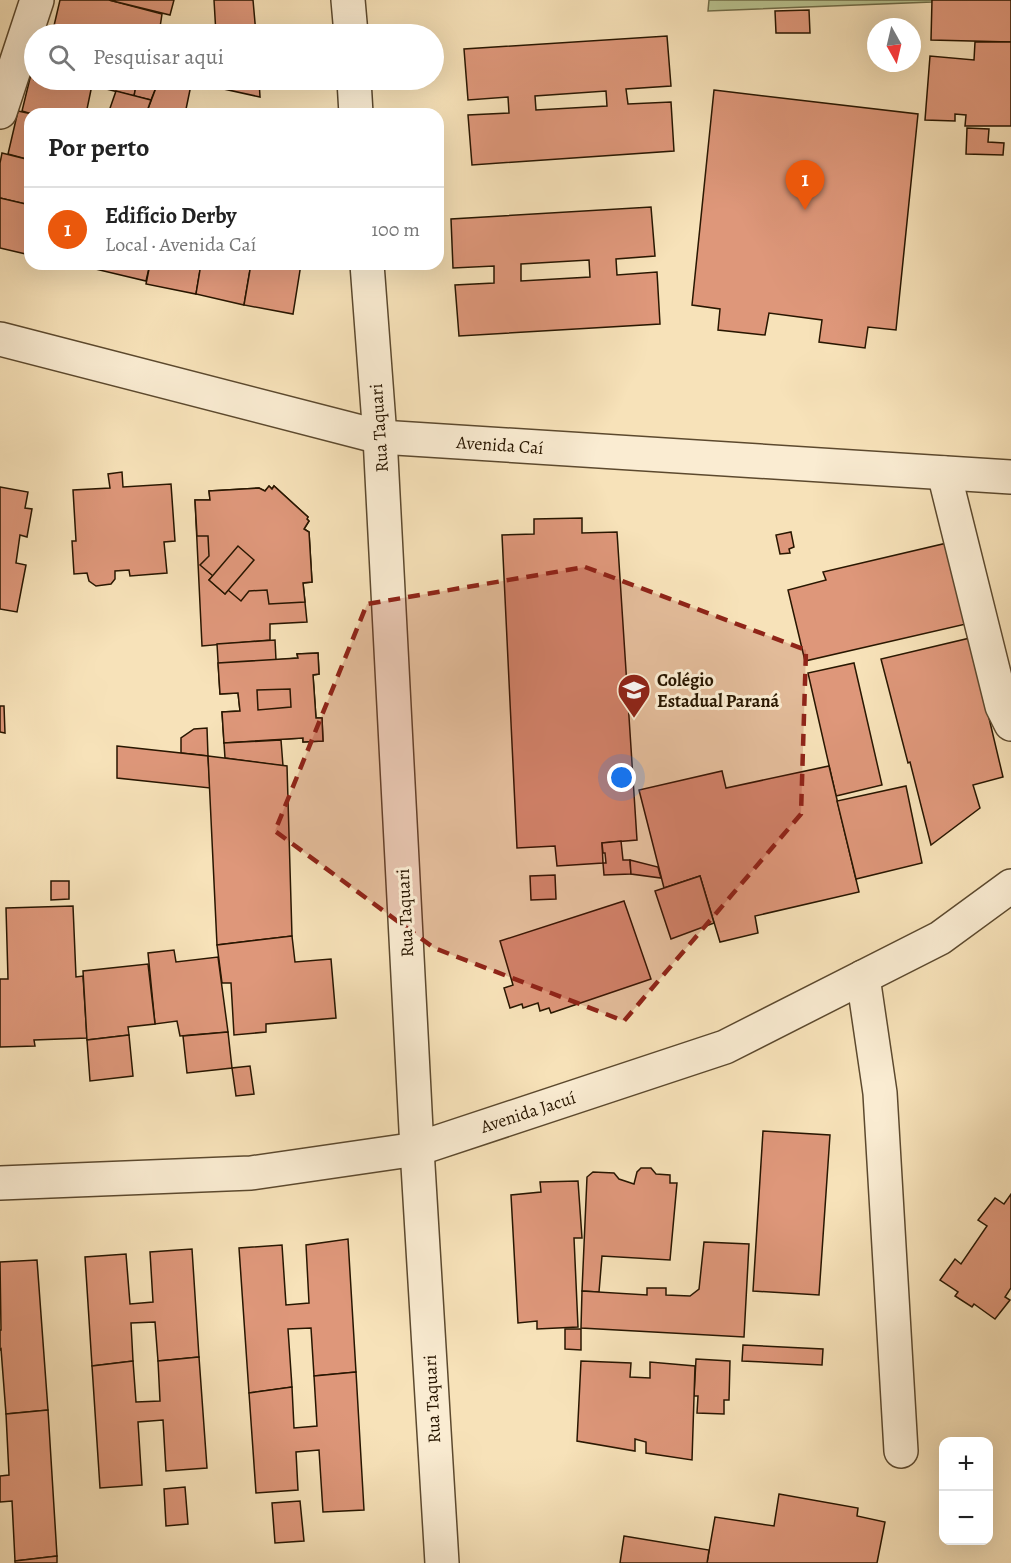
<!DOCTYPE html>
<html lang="pt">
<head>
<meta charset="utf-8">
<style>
	:root { --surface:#fff; --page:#f2f2f2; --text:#222; --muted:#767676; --line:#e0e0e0; --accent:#ea580c }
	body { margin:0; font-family:Alegreya,serif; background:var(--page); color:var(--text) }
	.controls { position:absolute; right:18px; bottom:18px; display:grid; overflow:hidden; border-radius:12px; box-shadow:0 6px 24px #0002 }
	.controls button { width:54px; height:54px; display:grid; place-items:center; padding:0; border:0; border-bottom:2px solid var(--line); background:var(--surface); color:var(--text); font:30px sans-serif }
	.compass { position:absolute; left:867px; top:18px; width:54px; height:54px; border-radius:50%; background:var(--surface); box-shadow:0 6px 24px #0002; rotate:172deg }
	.you { position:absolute; left:622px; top:778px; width:21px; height:21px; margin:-15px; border:4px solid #fff; border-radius:50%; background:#1a73e8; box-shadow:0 0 0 9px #1a73e833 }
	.badge { display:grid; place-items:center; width:39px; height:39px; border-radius:50%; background:var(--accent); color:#fff; font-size:20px; font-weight:700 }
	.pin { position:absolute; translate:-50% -50px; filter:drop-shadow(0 2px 3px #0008) }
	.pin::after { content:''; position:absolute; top:32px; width:21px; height:18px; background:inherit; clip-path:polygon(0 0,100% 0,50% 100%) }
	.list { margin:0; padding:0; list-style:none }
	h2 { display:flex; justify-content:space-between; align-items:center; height:78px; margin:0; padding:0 24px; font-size:26px }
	h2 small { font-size:20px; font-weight:400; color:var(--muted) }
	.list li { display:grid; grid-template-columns:39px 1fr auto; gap:18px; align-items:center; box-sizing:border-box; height:84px; padding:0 24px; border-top:2px solid var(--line) }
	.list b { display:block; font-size:22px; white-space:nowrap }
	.list p { margin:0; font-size:20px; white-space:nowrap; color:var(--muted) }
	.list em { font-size:20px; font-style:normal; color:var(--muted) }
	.icon { flex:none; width:33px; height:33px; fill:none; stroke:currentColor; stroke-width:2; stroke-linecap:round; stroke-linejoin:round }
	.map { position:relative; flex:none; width:1011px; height:1563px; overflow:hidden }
	.search { position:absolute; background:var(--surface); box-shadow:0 6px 24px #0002; left:24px; top:24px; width:420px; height:66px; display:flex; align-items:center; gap:15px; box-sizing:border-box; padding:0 21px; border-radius:33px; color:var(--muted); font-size:22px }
	.panel { position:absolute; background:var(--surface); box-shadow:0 6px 24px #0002; left:24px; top:108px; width:420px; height:162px; border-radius:18px }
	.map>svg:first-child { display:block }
	.green { fill:#b9c491; stroke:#706d48; stroke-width:1.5 }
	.building { fill:#de977a; stroke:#281600; stroke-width:1.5; fill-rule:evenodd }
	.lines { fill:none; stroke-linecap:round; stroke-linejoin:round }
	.minor-casing { stroke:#5c492e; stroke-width:36 }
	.minor { stroke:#faecd2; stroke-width:33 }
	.marked { fill:#8f2418; fill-opacity:0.2; stroke:#8f2418; stroke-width:4.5; stroke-dasharray:12 8; stroke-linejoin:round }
	.labels { text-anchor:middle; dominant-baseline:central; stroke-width:6; stroke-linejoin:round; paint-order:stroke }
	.street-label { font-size:18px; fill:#281600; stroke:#faecd2 }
	.poi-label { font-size:18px; font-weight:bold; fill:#281600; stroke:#faecd2; text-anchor:start }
</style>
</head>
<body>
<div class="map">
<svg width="1011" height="1563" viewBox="0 0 1011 1563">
	<rect width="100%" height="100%" fill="#f7e2b9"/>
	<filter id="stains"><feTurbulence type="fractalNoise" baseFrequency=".00333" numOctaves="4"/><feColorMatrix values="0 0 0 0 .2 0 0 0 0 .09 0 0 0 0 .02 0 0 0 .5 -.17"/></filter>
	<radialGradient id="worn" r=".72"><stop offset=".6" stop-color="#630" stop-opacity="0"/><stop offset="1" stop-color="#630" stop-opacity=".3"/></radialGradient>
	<path class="green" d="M709,0h223v2l-224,9z"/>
	<g class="building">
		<path d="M60,0h49l53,14 -3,20h5h-91l-20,-4z"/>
		<path d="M109,0h65l-4,15z"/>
		<path d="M214,0h39l3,34h-40z"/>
		<path d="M932,0h79v42l-80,-2z"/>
		<path d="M809,10l1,23h-34l-1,-22z"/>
		<path d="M667,36l4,50 -45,3 2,15 43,-2 3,49 -202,14 -4,-50 41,-2 -1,-16 -40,3 -4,-51zM606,91l1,15 -71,4 -1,-14z"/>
		<path d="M975,42h36v84h-46l1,-11 -11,-1v7l-30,-1 5,-64 44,4z"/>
		<path d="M32,70h2v10h37l21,5 -6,29h-54l-10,-3z"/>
		<path d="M71,80h67l-4,16z"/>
		<path d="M137,80h22l-8,20 -17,-4z"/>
		<path d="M159,80l32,5 -6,29h-39z"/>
		<path d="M181,80h78l1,17 -68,-15z"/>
		<path d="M714,90l204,24 -22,216 -28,-3 -3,21 -46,-6 3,-22 -53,-7 -4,22 -47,-5 2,-21 -28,-4z"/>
		<path d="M116,91l35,9 -5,14h-38z"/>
		<path d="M18,111l14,3h-2v46l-22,-6z"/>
		<path d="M967,128l22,1 -1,13 16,1 -1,12 -37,-1z"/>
		<path d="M2,153l28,7v45l-30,-7v-35z"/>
		<path d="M0,198l30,7v50l-30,-7z"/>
		<path d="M651,207l4,49 -39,3 1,16 40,-3 3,52 -201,12 -4,-51 39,-2v-17l-41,2 -2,-49zM589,260l1,17 -69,4v-17z"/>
		<path d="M92,264h58l-4,17 -55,-13z"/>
		<path d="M150,264h51l-5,30 -50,-10z"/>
		<path d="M201,264h50l-7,41 -48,-11z"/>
		<path d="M251,264h50l-8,50 -49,-9z"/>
		<path d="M122,472l1,15 48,-3 4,57 -11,1 3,31 -37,3 -1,-6 -14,1v8l-4,5 -15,2 -7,-5 -2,-8 -13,1 -2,-33h4l-3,-51 37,-2 -2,-14z"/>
		<path d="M269,486l3,3 2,-3 34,31 -1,2 2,2 -5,8 5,3 3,50 -9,1 4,39 -37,2v16l-68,6 -7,-146h15l-1,-9 50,-3 6,3z"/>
		<path d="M269,486l3,3 2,-3 34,31 -1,2 2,2 -5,8 5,3 3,50 -9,1 2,19 -36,2 -2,-14 -18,1 -8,10 -13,-11 -3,4 -16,-14 4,-4 -13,-11 9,-9 -1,-20h-11l-2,-36h15l-1,-9 50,-3 6,3z"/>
		<path d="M0,487l28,5 -3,16 7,1 -5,28 -7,-2 -4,28 10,2 -9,47 -17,-3z"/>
		<path d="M582,518v15l35,-1 20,308 -35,3 1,20 -46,3 -2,-20 -38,2 -15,-313 32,-1v-15z"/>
		<path d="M791,532l3,15 -5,2 1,4 -10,1 -4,-19z"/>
		<path d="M947,543l19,81 -161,37 -17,-71 38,-10 -3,-8z"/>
		<path d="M238,546l16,14 -29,34 -16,-14z"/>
		<path d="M970,638l33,139 -30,8 7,23 -49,37 -21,-83 -2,1 -27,-104z"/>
		<path d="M275,640l1,20 22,-2 -1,-4 21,-1 1,21 -6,1 3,43h6l1,23 -20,1v-4l-79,5 -2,-31 18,-1 -2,-18 -18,1 -3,-50z"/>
		<path d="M318,653l1,21 -6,1 3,43h6l1,23 -20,1v-4l-79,5 -2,-31 18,-1 -2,-18 -18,1 -2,-31 80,-5 -1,-4z"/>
		<path d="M854,663l28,122 -46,11 -28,-123z"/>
		<path d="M290,689l1,18 -33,3 -1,-20z"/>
		<path d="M0,706h4l1,27 -5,-1z"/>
		<path d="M207,728l1,28 -27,-3v-15l13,-9z"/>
		<path d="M281,740l2,26 -58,-8 -1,-15z"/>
		<path d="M117,746l91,10 2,32 -93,-10z"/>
		<path d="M208,756l79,10 5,170 -75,9z"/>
		<path d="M829,766l30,126 -104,24 3,17 -38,9 -20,-66 -36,12 -25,-98 83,-19 4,17z"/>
		<path d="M906,786l16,77 -66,16 -19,-78z"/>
		<path d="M621,841l2,19h7l1,14 -27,1 -1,-12h3l-1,-10h-2l-1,-10z"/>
		<path d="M630,860l28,7 3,11 -30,-4z"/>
		<path d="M555,875l1,24 -25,1 -1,-24z"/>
		<path d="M700,876l14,47 -43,16 -16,-48z"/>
		<path d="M51,881h18v18l-18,1z"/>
		<path d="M624,901l27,78 -100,34 -2,-5 -9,3 -2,-8 -15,5 -1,-4 -12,4 -6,-20 9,-3 -13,-44z"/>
		<path d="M73,906l3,71 7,-1 4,62 -53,2 1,6 -35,1v-68h8l-2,-71z"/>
		<path d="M292,936l3,26 36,-3 5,59 -70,6v8l-32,3 -3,-52h-9l-5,-38z"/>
		<path d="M174,950l2,12 42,-5 10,75 -48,4 -3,-15 -22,3 -7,-71z"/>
		<path d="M148,964l7,60 -27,3 1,8 -42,5 -4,-69z"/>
		<path d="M228,1032l4,36 -45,5 -4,-37z"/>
		<path d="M129,1035l4,41 -43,5 -3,-41z"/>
		<path d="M250,1066l4,28 -18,2 -4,-28z"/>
		<path d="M763,1131l67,4 -11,160 -66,-4z"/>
		<path d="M641,1168h10l5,6 14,1v8h7l-7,77 -68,-4 -3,36 -17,-1 5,-114 6,-5 21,1 5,6 15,5 3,-12z"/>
		<path d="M578,1181l4,57h-8l4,89 -41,2v-8l-19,2 -7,-128 30,-3 -1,-10z"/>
		<path d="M1011,1194v94l-6,9 5,3 -15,19 -21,-15 -2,3 -17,-11 3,-4 -18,-12 15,-21 6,5 26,-38 -9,-6 17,-22 9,6z"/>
		<path d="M348,1239l8,133 -42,4 -3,-48 -23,1 4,58 -43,6 -10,-145 43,-3 4,60 23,-2 -3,-58z"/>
		<path d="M704,1242l45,2 -5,93 -163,-9 1,-37 65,4v-7h19v7l24,1 9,-7z"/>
		<path d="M192,1249l7,108 -41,4 -3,-39 -24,1 2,38 -41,5 -7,-109 41,-3 4,50 23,-2 -3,-50z"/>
		<path d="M37,1260l11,150 -42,4 -5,-65 -1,1v-20h1l-1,-68z"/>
		<path d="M565,1329h16v21l-16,-1z"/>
		<path d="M743,1345l80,4 -1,16 -80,-4z"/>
		<path d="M199,1357l8,111 -41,3 -3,-51 -25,2 4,63 -42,3 -8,-122 41,-5 3,41 24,-1 -2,-40z"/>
		<path d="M696,1359l34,2 -1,39h-5v14l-27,-1 1,-17h-4z"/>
		<path d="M581,1361l50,2 -1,14 20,1v-16l45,4 -3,94 -46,-7v-11l-11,-3v12l-58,-10z"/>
		<path d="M356,1372l8,138 -41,2 -4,-62 -23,2 2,38 -42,3 -7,-100 43,-6 2,41 23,-2 -3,-50z"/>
		<path d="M48,1410l9,146 -42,5 -3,-60 -12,1v-26l9,-1 -3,-61z"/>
		<path d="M185,1487l3,37 -22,2 -2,-37z"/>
		<path d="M779,1494l79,14 -1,8 28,6 -8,41h-170l8,-46 59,9z"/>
		<path d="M300,1501l4,40 -29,2 -3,-40z"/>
		<path d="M624,1536l85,14 -2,13h-87z"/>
		<path d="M57,1556v7h-42v-2z"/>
	</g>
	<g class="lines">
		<g class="minor-casing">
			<g id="minor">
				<path d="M348,0l3,34"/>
				<path d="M354,80l2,34"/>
				<path d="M0,112l37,-112"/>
				<path d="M367,264l13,173 37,712 25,414"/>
				<path d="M0,339l380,98 631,40"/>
				<path d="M944,473l58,233 9,18"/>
				<path d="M863,977l17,116 21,358"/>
				<path d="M0,1183l251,-10 166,-24 308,-102 215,-109 71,-52"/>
			</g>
		</g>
		<use href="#minor" class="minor"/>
	</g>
	<path class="marked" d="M585,567l221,83 -5,164 -177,207 -190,-73 -159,-117 92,-227z"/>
	<defs>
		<g id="school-pin" transform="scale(1.725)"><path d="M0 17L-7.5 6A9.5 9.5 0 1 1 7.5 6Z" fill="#8f2418" stroke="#faecd2"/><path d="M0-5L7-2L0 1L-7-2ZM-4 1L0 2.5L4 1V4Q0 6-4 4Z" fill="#fff"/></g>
	</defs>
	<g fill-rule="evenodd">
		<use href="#school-pin" x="634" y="690"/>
	</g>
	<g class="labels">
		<g class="street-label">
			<text transform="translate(379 428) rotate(-94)">Rua Taquari</text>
			<text transform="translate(500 445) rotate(4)">Avenida Caí</text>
			<text transform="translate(405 913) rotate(-93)">Rua Taquari</text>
			<text transform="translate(528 1112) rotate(-18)">Avenida Jacuí</text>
			<text transform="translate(432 1399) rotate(-93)">Rua Taquari</text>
		</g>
		<g class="poi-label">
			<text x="657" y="680">Colégio<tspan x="657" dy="21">Estadual Paraná</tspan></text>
		</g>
	</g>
	<rect width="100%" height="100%" filter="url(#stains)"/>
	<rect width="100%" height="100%" fill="url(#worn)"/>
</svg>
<div class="controls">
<button>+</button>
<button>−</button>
</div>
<svg class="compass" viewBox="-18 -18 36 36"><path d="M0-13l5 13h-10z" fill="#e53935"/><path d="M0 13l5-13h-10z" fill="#767676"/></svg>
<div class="you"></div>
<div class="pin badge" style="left:805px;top:210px">1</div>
<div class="search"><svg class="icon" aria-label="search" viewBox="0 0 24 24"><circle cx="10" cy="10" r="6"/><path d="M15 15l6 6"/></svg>Pesquisar aqui</div>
<section class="panel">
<h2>Por perto<small></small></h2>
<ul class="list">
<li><span class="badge">1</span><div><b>Edifício Derby</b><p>Local · Avenida Caí</p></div><em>100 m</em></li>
</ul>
</section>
</div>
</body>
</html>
